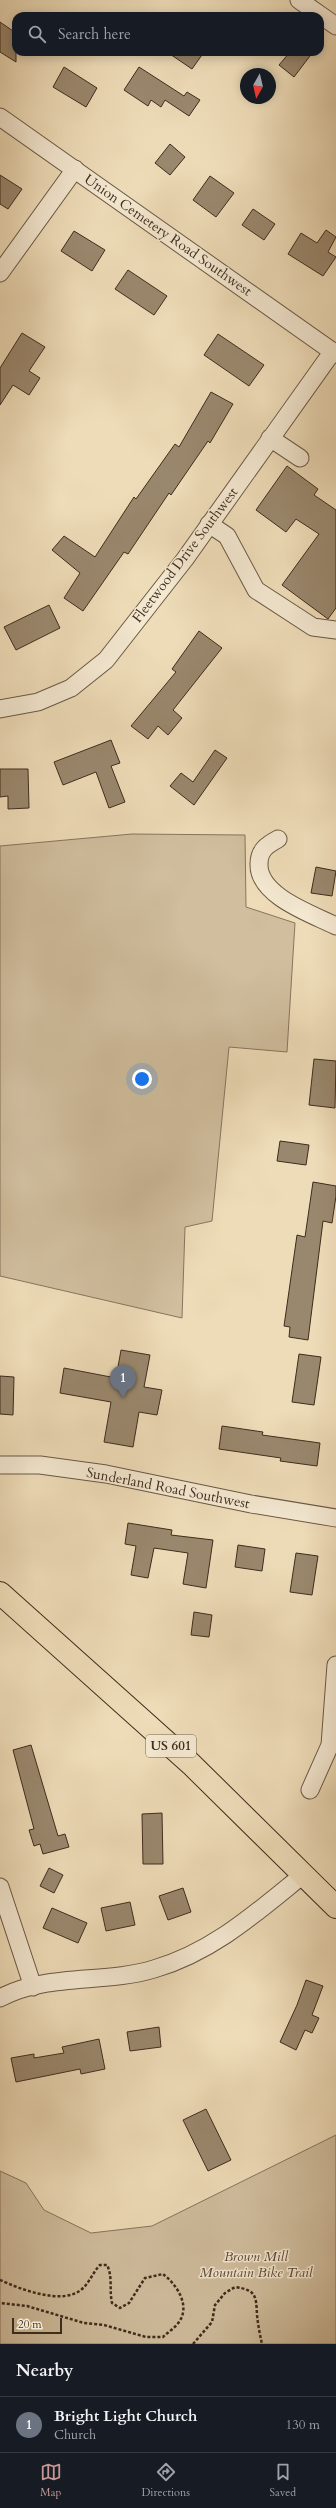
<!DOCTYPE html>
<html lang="en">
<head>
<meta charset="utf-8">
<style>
	:root { --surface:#171b24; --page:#20242c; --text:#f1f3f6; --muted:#9ea1a6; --line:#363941; --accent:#c59692 }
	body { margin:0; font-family:Cardo,serif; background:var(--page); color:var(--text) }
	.compass { position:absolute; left:240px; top:68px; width:36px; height:36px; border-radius:50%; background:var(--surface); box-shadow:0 2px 10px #0003; rotate:188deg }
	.scale { position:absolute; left:12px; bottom:10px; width:50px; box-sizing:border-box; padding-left:4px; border:2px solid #3e2c1d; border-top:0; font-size:11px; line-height:14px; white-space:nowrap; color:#3e2c1d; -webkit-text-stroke:3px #f4e8d1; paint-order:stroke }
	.you { position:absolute; left:142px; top:1079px; width:14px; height:14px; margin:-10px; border:3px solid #fff; border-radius:50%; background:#1a73e8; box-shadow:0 0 0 6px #1a73e833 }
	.badge { display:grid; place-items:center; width:26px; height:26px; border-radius:50%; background:var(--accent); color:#fff; font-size:13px; font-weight:700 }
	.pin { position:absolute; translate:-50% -33px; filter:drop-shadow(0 1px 2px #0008) }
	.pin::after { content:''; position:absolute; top:21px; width:14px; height:12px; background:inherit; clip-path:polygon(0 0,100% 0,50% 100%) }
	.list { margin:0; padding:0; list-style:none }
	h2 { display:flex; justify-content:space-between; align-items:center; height:52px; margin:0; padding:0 16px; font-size:17px }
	h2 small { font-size:13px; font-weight:400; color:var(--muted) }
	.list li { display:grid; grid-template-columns:26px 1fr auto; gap:12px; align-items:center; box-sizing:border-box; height:56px; padding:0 16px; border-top:1px solid var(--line) }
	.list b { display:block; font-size:15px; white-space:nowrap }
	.list p { margin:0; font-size:13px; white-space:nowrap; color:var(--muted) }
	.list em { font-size:13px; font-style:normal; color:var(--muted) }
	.icon { flex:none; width:22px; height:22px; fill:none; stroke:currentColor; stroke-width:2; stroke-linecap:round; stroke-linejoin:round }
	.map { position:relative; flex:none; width:336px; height:2344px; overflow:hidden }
	.search { position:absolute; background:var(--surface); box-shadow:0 2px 10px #0003; left:12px; right:12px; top:12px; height:44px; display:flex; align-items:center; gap:10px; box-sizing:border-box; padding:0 14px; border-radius:12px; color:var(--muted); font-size:15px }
	.sheet { height:108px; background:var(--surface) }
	nav { display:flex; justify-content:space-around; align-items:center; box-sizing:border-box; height:56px; border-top:1px solid var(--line); background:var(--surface); font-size:11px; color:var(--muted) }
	nav a { display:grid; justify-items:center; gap:2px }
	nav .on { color:var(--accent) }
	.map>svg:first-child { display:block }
	.green { fill:#d0be9e; stroke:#87755e }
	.building { fill:#9a886e; stroke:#3e2c1d }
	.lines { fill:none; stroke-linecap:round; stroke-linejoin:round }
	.minor-casing { stroke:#6a5844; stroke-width:19 }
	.highway-casing { stroke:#3e2c1d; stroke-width:24 }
	.path { stroke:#3e2c1d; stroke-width:2.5; stroke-dasharray:3 2; stroke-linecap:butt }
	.minor { stroke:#f4e8d1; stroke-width:17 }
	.highway { stroke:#eedcb8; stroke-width:22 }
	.labels { text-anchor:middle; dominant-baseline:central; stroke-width:3; stroke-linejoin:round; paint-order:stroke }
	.shield { fill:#f4e8d1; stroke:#756453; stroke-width:1 }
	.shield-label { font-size:13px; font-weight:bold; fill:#3e2c1d }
	.street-label { font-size:14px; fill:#3e2c1d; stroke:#f4e8d1 }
	.park-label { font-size:14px; font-style:italic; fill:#5b4937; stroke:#f4e8d1 }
</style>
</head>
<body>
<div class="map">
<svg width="336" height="2344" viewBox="0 0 336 2344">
	<rect width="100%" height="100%" fill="#eedcb8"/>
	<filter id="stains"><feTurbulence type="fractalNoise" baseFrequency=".005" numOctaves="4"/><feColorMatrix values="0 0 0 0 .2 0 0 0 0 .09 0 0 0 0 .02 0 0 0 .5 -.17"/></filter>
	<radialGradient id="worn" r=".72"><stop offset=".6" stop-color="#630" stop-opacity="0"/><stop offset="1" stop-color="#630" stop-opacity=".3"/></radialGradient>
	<g class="green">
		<path d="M132,834l113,1 1,72 49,16 -8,129 -58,-5 -17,174 -27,6 -3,91 -182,-42v-430z"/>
		<path d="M336,2135v209h-336v-173l26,12 18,27 47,23 61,-7z"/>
	</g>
	<g class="building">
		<path d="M0,22l16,11v29l-16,-10z"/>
		<path d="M167,52h37l-12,17z"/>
		<path d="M290,52h23l-19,25 -15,-12z"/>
		<path d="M64,67l33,21 -11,19 -33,-20z"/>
		<path d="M139,67l45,29 3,-4 13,8 -11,16 -24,-16 -4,7 -10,-7 -3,6 -24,-16z"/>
		<path d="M170,144l15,13 -15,18 -15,-12z"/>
		<path d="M0,175l22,14 -14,20 -8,-5z"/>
		<path d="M210,176l24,17 -18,24 -23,-17z"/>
		<path d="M253,209l22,15 -11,16 -22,-15z"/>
		<path d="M326,230l10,7 -8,15 8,5 -13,19 -35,-22 13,-21 16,10z"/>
		<path d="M74,231l31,19 -13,21 -31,-20z"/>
		<path d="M128,270l39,26 -13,19 -39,-26z"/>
		<path d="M22,333l23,14 -16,24 11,7 -11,17 -16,-10 -13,20v-37z"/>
		<path d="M218,334l46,31 -15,21 -45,-31z"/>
		<path d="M211,392l22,12 -23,39 -2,-2 -37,54 -2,-2 -41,61 -4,-2 -41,59 -19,-13 16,-25 -28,-23 12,-14 31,21 39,-60 2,2 39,-55 4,3z"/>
		<path d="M287,466l31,23 -4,6 22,15v98l-8,11 -46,-34 37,-51 -23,-15 -10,13 -30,-22z"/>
		<path d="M49,605l11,23 -44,22 -12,-23z"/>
		<path d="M199,631l23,17 -49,62 9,8 -14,17 -10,-9 -10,13 -17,-13 45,-54 -4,-3z"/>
		<path d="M111,740l9,23 -9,3 14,36 -16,6 -13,-36 -33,13 -9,-23z"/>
		<path d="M215,750l12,8 -33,47 -24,-19 11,-13 12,9z"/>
		<path d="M0,769h28l1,39 -21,1v-13l-8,1z"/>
		<path d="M316,867l20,4 -4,25 -21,-3z"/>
		<path d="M314,1059l22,2 -1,47 -26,-3z"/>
		<path d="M280,1141l29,4 -3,20 -29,-4z"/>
		<path d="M313,1182l23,4v10l-4,27 -9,-2 -15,119 -19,-3 1,-10 -6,-1 13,-91 8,2z"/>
		<path d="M121,1350l29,5 -6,32 18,3 -5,25 -18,-3 -6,35 -29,-5 7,-40 -51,-9 4,-25 52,10z"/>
		<path d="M299,1354l22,3 -7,48 -22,-3z"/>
		<path d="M0,1376l14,1 -1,38 -13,-1z"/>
		<path d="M222,1426l41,6 -1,3 58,8 -3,23 -37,-5 1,-3 -62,-9z"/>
		<path d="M128,1523l44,7 -1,5 42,5 -7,48 -23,-4 5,-31 -34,-5 -6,30 -17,-3 5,-29 -11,-2z"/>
		<path d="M238,1545l27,4 -3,22 -27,-4z"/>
		<path d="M296,1553l22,3 -6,39 -22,-3z"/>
		<path d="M194,1612l18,3 -3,22 -18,-2z"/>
		<path d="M31,1745l27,91 7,-2 4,13 -26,7 -3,-10 -6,2 -5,-16 5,-1 -21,-79z"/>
		<path d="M162,1813l1,51h-20l-1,-50z"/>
		<path d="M49,1868l14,7 -9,18 -14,-7z"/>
		<path d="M183,1888l8,24 -23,8 -9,-24z"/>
		<path d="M130,1902l5,23 -29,6 -5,-23z"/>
		<path d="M52,1908l35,15 -9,20 -35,-15z"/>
		<path d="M306,1980l17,6 -11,29 7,3 -7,15 -7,-3 -9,20 -16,-8 17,-37z"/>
		<path d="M159,2027l2,20 -31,4 -3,-19z"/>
		<path d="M99,2039l6,30 -24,5 -1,-5 -64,13 -5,-24 23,-4v4l30,-5 -2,-6z"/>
		<path d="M206,2109l25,51 -23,11 -25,-51z"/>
	</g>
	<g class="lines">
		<g class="minor-casing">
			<g id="minor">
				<path d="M299,0l37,26"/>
				<path d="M0,117l336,237"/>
				<path d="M0,273l75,-104"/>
				<path d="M270,438l30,20"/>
				<path d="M209,524l18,12 29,54 57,37 23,3"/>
				<path d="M0,709l38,-7 33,-14 35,-28 79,-101 148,-208"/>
				<path d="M278,839c-11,6 -19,11 -19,25 -1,32 53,50 77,62"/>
				<path d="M0,1465h40l66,9 145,30 85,14"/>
				<path d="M310,1790l20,-45 6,-80"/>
				<path d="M0,1887l33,100"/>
				<path d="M0,1998c46,-25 105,-14 154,-29 59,-17 103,-57 150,-95"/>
			</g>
		</g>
		<g class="highway-casing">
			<path id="highway" d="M0,1593l191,171 145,143"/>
		</g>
		<g class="path">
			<path d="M0,2280c20,9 63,26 82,9 8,-7 11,-17 18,-24h7c6,12 2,24 5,38l8,5 9,-5 16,-25 18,-4c13,10 28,31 16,48 -4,6 -11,10 -16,15h-17l-42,-12 -20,-2 -57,-17 -27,-3"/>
			<path d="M193,2344l19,-22 3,-17 10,-12 10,-6c22,3 21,10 22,28 1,10 3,20 5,29"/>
		</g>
		<use href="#minor" class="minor"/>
		<use href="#highway" class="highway"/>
	</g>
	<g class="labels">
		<rect class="shield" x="146" y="1735" width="50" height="22" rx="3"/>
		<g class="shield-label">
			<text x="171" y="1746">US 601</text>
		</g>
		<g class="street-label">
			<text transform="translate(168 235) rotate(35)">Union Cemetery Road Southwest</text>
			<text transform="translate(185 555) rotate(-53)">Fleetwood Drive Southwest</text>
			<text transform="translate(168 1488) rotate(11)">Sunderland Road Southwest</text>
		</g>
		<g class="park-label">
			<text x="256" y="2256">Brown Mill<tspan x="256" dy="16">Mountain Bike Trail</tspan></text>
		</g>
	</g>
	<rect width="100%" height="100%" filter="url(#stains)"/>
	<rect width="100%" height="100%" fill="url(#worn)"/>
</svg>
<svg class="compass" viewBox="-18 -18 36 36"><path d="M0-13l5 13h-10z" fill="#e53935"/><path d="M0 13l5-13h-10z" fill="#9ea1a6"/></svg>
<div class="scale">20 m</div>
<div class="you"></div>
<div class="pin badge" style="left:123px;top:1398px;background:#6b7280">1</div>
<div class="search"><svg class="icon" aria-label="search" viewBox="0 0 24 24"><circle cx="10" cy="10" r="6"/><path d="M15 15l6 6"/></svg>Search here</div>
</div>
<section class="sheet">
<h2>Nearby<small></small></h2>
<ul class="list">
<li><span class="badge" style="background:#6b7280">1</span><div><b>Bright Light Church</b><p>Church</p></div><em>130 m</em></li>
</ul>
</section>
<nav>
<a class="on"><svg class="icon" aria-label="map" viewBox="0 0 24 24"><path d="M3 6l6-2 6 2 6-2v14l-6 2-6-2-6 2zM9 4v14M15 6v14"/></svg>Map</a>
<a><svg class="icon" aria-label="directions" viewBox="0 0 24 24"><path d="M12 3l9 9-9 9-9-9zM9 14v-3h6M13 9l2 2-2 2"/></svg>Directions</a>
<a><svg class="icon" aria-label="saved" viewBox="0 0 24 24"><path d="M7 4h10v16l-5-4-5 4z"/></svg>Saved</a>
</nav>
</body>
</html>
